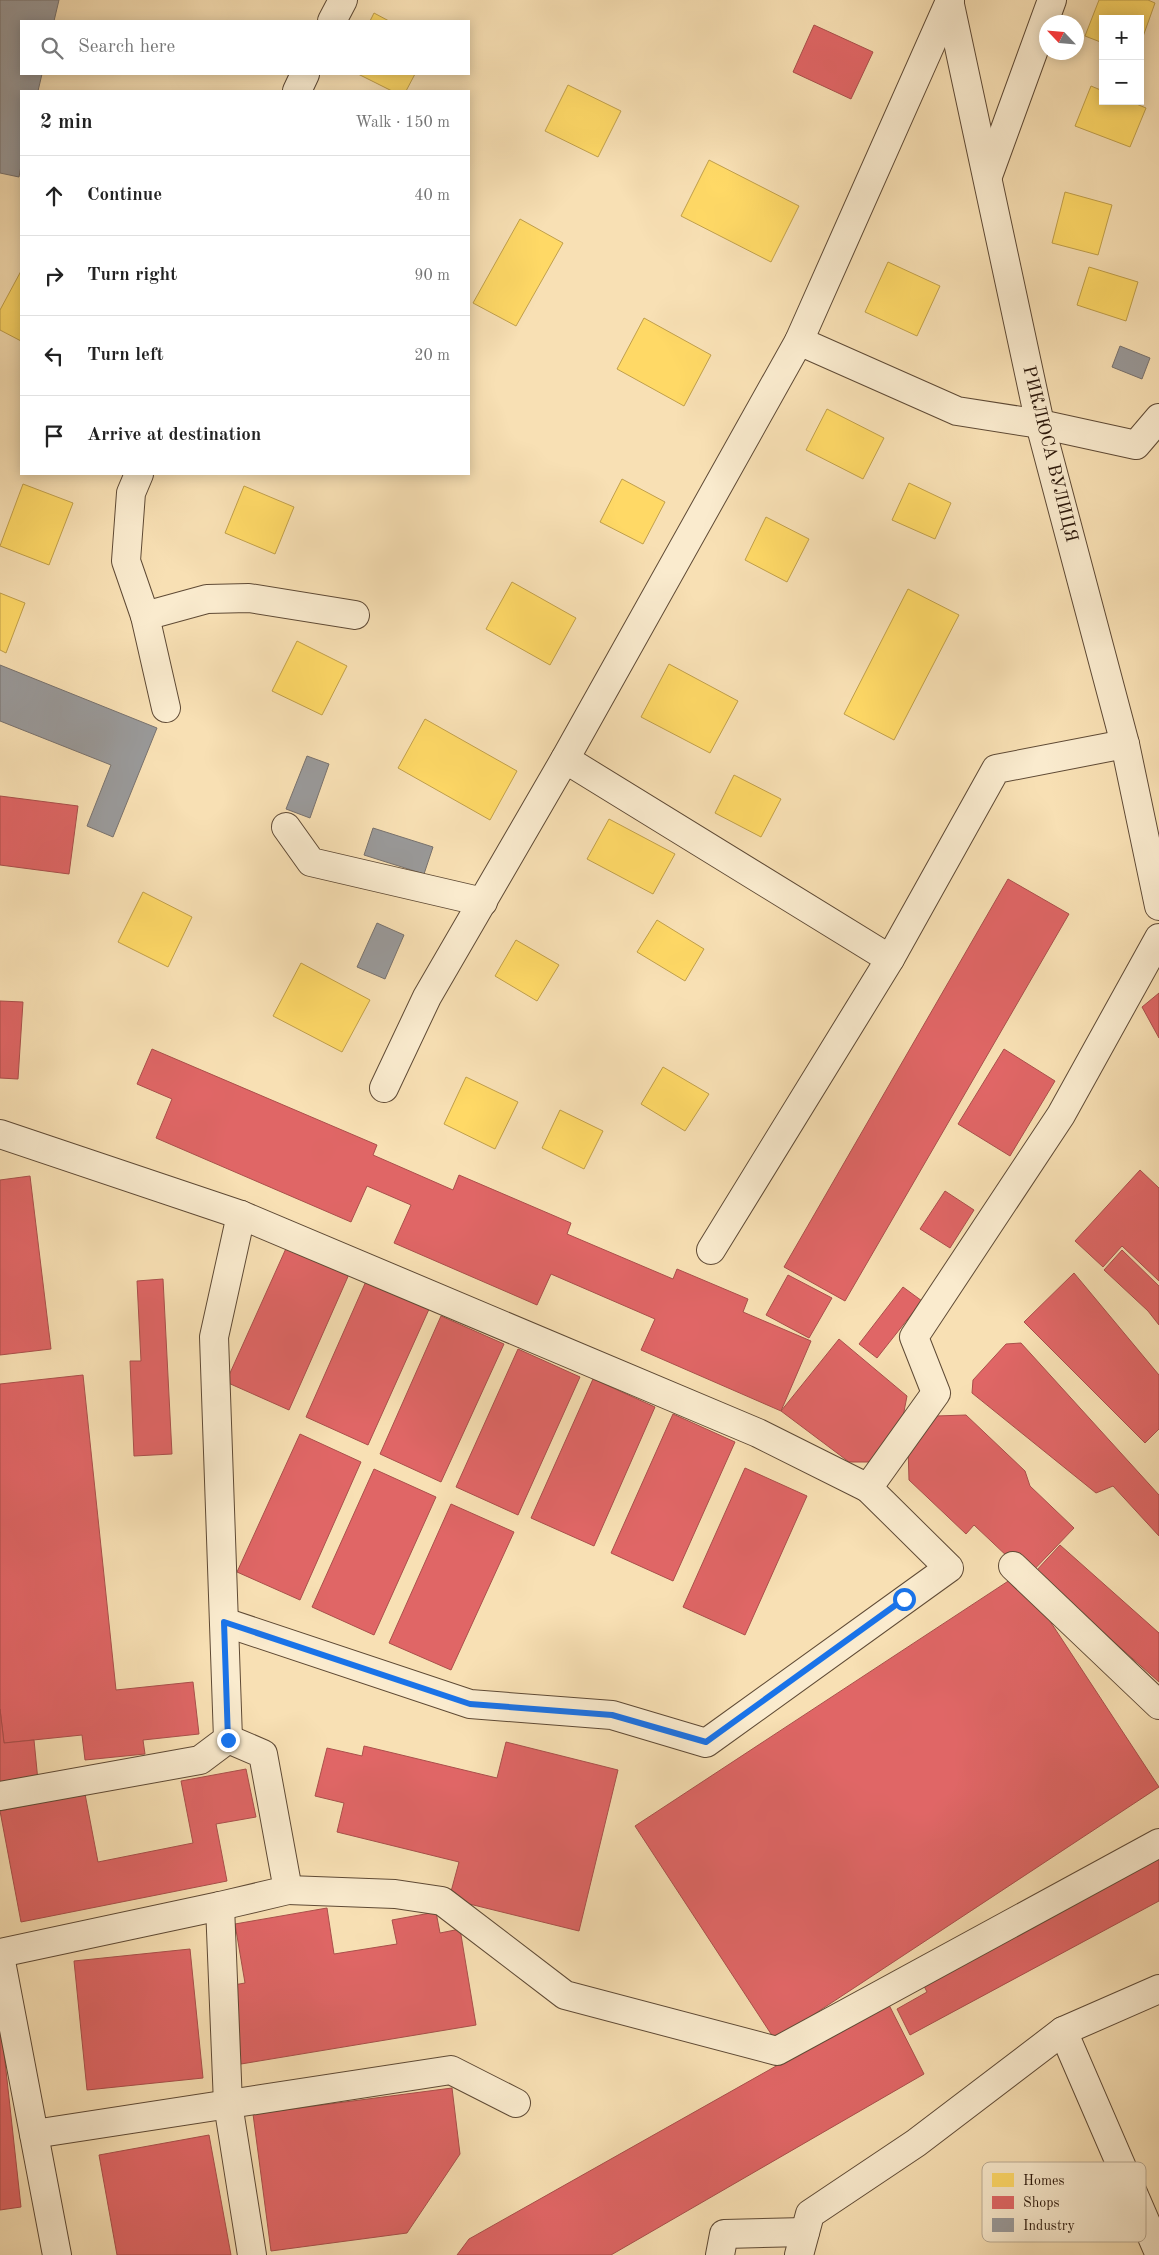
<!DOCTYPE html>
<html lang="en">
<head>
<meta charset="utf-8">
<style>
	:root { --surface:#fff; --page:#f2f2f2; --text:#222; --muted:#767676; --line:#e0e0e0 }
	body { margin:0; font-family:"Old Standard TT",serif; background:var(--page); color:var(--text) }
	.controls { position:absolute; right:15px; top:15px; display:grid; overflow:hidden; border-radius:0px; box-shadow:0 2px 12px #0003 }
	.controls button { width:45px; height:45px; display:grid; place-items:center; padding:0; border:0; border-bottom:1px solid var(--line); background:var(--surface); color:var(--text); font:25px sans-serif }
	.compass { position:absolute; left:1039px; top:15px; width:45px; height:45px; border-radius:50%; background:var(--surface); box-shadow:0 2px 12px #0003; rotate:296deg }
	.stop { position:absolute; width:15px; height:15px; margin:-11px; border:4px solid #1a73e8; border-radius:50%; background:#fff }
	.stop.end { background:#1a73e8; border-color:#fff; box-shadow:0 1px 5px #0008 }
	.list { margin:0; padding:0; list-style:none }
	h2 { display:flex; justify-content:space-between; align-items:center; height:65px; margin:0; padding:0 20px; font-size:21px }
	h2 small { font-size:16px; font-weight:400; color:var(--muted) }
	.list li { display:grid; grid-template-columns:32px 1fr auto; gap:15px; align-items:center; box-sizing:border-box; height:80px; padding:0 20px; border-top:1px solid var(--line) }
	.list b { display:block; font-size:19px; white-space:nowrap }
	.list em { font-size:16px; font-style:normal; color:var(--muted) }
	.icon { flex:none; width:28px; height:28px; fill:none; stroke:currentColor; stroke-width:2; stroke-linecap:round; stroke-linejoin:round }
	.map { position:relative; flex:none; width:1159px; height:2255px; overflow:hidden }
	.search { position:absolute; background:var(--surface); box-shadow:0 2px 12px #0003; left:20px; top:20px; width:450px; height:55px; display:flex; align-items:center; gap:12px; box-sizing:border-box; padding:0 18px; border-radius:0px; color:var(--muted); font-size:19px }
	.panel { position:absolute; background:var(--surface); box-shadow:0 2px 12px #0003; left:20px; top:90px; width:450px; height:385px; border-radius:0px }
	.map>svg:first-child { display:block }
	.homes { fill:#ffd966; stroke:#c09f4b }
	.shops { fill:#e06666; stroke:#aa4f4b }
	.industry { fill:#999; stroke:#78726e }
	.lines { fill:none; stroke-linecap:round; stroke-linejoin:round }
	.minor-casing { stroke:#5f4a35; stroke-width:30 }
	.minor { stroke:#faebce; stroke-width:28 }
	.route { stroke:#1a73e8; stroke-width:6 }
	.labels { text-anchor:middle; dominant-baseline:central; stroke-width:5; stroke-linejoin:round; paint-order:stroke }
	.street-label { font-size:18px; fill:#2c180b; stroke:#faebce }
	.key { fill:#faebce; stroke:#bcac94; stroke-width:1 }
	.key-label { font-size:14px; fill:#2c180b }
</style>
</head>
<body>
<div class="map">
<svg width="1159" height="2255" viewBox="0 0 1159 2255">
	<rect width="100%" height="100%" fill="#f8e0b4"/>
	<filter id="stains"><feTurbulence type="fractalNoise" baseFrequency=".004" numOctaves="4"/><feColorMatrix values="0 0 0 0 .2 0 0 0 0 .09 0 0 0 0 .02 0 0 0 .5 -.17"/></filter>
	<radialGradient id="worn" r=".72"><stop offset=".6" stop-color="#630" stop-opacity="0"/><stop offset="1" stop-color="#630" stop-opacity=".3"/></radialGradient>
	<g class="homes">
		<path d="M1099,0h49l7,3 -15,42v-26h-37v24l-18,-7z"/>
		<path d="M374,13l15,8h-19z"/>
		<path d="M358,74h57l-9,17h-14z"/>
		<path d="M568,85l53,26 -23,46 -53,-26z"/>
		<path d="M1091,86l12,5v10h26l17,7 -16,39 -55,-21z"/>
		<path d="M709,160l90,46 -28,56 -90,-46z"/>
		<path d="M1065,192l47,13 -14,50 -46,-12z"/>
		<path d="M520,219l43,24 -47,83 -43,-23z"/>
		<path d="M888,262l52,24 -23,50 -52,-24z"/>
		<path d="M1089,267l49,15 -12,39 -49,-16z"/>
		<path d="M21,271v70l-21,-11v-20z"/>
		<path d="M644,318l67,37 -27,51 -67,-37z"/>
		<path d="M827,409l57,29 -21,41 -57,-29z"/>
		<path d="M622,479l43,23 -22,42 -43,-22z"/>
		<path d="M909,483l42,20 -16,36 -43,-19z"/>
		<path d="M23,484l50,19 -24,62 -49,-19z"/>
		<path d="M244,486l50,21 -19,47 -50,-21z"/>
		<path d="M766,517l43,22 -22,43 -42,-22z"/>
		<path d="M512,582l64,36 -26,47 -64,-36z"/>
		<path d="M908,589l51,26 -65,125 -50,-26z"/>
		<path d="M0,593l25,10 -19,50 -6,-3z"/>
		<path d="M297,641l50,25 -25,49 -50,-24z"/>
		<path d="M669,664l69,37 -28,52 -69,-36z"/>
		<path d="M425,719l92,52 -27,49 -92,-52z"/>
		<path d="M734,775l47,24 -20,38 -46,-24z"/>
		<path d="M609,819l66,35 -22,40 -66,-35z"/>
		<path d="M143,892l49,25 -24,50 -50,-25z"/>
		<path d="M657,920l47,29 -19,32 -48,-29z"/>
		<path d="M516,940l43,25 -22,36 -42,-25z"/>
		<path d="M301,963l69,37 -28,52 -69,-36z"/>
		<path d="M663,1067l46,27 -24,37 -44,-27z"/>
		<path d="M466,1077l52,25 -23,47 -51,-25z"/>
		<path d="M560,1110l43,21 -19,38 -42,-21z"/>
	</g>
	<g class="shops">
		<path d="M814,25l59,27 -22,47 -58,-27z"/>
		<path d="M0,796l78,10 -9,68 -69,-9z"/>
		<path d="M1008,879l61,35 -224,387 -61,-34z"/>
		<path d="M1159,993v45l-17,-31z"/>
		<path d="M0,1001l23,1 -5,77 -18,-1z"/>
		<path d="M152,1049l225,96 -4,10 80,35 6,-15 112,48 -4,11 106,45 4,-10 71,30 -5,13 68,29 -30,70 -140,-61 14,-31 -104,-45 -14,31 -143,-62 17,-38 -44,-19 -16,36 -195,-84 16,-39 -35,-15z"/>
		<path d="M1004,1049l51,32 -45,75 -52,-32z"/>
		<path d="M1140,1170l19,18v93l-37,-35 -19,21 -28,-26z"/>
		<path d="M30,1176l21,173 -51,6v-175z"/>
		<path d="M945,1191l29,19 -24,38 -30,-19z"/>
		<path d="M288,1244l62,28 -61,138 -63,-28z"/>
		<path d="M1122,1250l37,36v39l-11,-14 -44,-41z"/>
		<path d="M1074,1273l85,102v54l-14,14 -121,-121z"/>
		<path d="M788,1275l44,23 -23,40 -43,-23z"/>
		<path d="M163,1279l9,175 -38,2 -4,-95h11l-4,-80z"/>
		<path d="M367,1279l63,28 -62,138 -62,-28z"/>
		<path d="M903,1287l19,14 -45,57 -18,-14z"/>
		<path d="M441,1316l63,28 -63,138 -61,-28z"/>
		<path d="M839,1339l68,57 -6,31 -29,35h-23l-68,-51z"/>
		<path d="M1021,1343l138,152v41l-46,-50 -17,7 -124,-100 1,-13 33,-36z"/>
		<path d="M518,1349l62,28 -62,138 -62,-28z"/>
		<path d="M83,1375l33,315 77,-8 6,52 -56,6 2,14 -60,6 -3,-25 -78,8 -4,-34v-325z"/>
		<path d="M593,1379l62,28 -61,139 -63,-28z"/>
		<path d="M673,1414l62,28 -62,139 -62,-28z"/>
		<path d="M966,1415l59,56 5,15 44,42 -46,48 -54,-51 -8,9 -57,-54 -1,-34 28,-30z"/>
		<path d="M300,1434l61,28 -61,138 -63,-28z"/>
		<path d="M745,1468l62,28 -62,139 -62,-28z"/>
		<path d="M374,1469l62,28 -62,138 -62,-28z"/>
		<path d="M451,1504l63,28 -63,138 -62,-27z"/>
		<path d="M1060,1545l99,88v49l-124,-110z"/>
		<path d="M1019,1574l140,213 -384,253 -140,-214z"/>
		<path d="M0,1709l4,34 30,-3 4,41 -38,3z"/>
		<path d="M506,1742l112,28 -39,161 -130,-32 10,-37 -122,-30 7,-29 -29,-7 12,-48 35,8 2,-10 133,32z"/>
		<path d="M246,1769l10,48 -40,7 11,57 -206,41 -21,-111 85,-17 13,68 95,-19 -12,-62z"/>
		<path d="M1159,1857v44l-249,134 -13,-26 30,-17 -5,-10z"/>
		<path d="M327,1908l7,46 63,-10 -5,-24 44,-8 4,21 20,-4 16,96 -235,39 -13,-78 17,-3 -10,-59z"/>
		<path d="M190,1949l13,129 -116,12 -13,-129z"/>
		<path d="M888,2003l36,71 -313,181h-154l12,-16z"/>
		<path d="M0,2016l21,191 -21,3z"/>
		<path d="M452,2088l8,66 -53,79 -136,18 -18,-137z"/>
		<path d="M209,2135l22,120h-114l-18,-100z"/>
	</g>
	<g class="industry">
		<path d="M0,0h59l-5,21h-33v53h21l-4,17h-17v75l-2,11 -19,-4z"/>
		<path d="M1120,346l30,12 -8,21 -30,-12z"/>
		<path d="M0,665l157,63 -44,109 -26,-11 24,-61 -111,-44z"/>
		<path d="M307,756l22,8 -19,54 -24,-9z"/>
		<path d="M373,828l60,19 -9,27 -60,-19z"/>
		<path d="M377,923l27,12 -19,44 -28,-12z"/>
	</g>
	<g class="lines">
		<g class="minor-casing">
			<g id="minor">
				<path d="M949,0l91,424 85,320 34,162"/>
				<path d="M332,21l11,-21"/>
				<path d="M297,91l8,-17"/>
				<path d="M988,176l64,-176"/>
				<path d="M799,341l158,70 83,13 96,21 23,-27"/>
				<path d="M139,474l-8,19 -5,68 19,55 21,92"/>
				<path d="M145,616l62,-17 42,-1 106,17"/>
				<path d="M565,759l325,200"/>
				<path d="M286,827l25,35 172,40"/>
				<path d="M384,1088l43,-91 138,-238 234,-418 151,-340"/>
				<path d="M0,1134l241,81"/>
				<path d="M711,1250l179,-291 106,-190 129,-25"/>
				<path d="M1013,1566l146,139"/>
				<path d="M224,1622l246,82 142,11 94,28 243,-175 -81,-80"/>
				<path d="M0,1796l200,-36 28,-21 -14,-402 27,-122 517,218 110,55 68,-95 -22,-56 147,-222 98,-177"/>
				<path d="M288,1890l107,4 47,7 123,94 212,56 382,-208"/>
				<path d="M220,1906l68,-16 -25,-136 -35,-15"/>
				<path d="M0,1953l220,-47 8,198 24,151"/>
				<path d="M0,1956l57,299"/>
				<path d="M1063,2031l96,222"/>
				<path d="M34,2134l417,-64 65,33"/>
				<path d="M720,2255l4,-21 81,-2"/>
				<path d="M799,2255l11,-41 106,-71 147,-112 96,-42"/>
			</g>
		</g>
		<use href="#minor" class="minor"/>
	</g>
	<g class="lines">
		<path class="route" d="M228,1740l-4,-118 246,82 142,11 94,27 198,-143"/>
	</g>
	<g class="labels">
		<g class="street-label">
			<text transform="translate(1050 454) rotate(76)">РИКЛЮСА ВУЛИЦЯ</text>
		</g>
	</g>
	<rect x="982" y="2162" width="164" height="80" rx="8" class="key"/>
	<rect x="992" y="2173" width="22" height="14" fill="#ffd966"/>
	<rect x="992" y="2196" width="22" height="13" fill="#e06666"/>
	<rect x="992" y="2218" width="22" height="14" fill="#999"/>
	<g class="key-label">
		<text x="1023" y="2185">Homes</text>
		<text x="1023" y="2207">Shops</text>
		<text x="1023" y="2230">Industry</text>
	</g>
	<rect width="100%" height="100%" filter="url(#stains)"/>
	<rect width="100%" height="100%" fill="url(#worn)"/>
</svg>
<div class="controls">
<button>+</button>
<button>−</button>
</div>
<svg class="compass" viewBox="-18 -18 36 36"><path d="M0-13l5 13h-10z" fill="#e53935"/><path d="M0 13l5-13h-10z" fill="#767676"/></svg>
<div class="stop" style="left:904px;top:1599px"></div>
<div class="stop end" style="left:228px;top:1740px"></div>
<div class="search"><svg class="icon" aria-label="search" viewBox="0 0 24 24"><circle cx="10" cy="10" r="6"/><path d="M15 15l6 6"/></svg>Search here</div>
<section class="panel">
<h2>2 min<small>Walk · 150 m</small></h2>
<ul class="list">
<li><svg class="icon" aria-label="ahead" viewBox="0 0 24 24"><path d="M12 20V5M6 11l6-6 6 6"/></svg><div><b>Continue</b></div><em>40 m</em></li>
<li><svg class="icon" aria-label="right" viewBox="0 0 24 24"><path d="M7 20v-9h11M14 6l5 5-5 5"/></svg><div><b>Turn right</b></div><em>90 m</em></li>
<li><svg class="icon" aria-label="left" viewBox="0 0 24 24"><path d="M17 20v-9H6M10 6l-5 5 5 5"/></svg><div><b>Turn left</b></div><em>20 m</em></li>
<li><svg class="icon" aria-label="arrive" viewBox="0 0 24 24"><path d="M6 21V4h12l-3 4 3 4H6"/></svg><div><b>Arrive at destination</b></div></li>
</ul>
</section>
</div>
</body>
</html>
